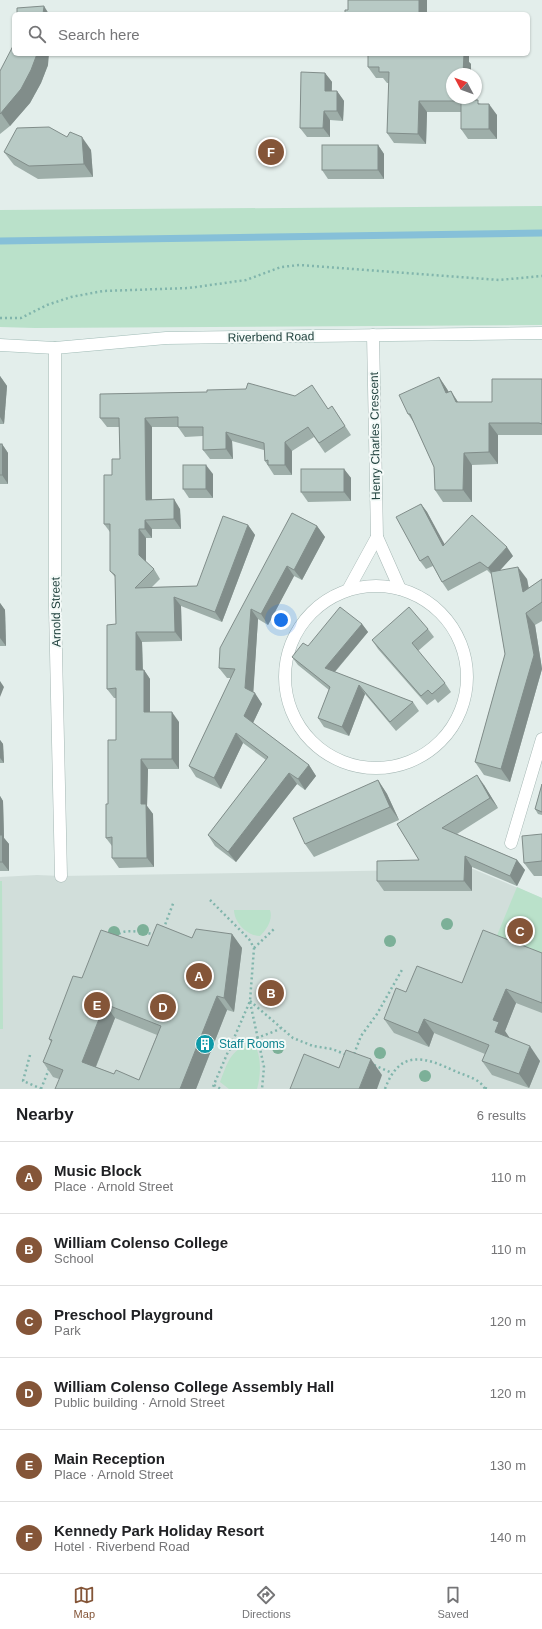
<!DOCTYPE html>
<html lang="en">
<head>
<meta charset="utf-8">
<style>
	:root { --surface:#fff; --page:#f2f2f2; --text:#202124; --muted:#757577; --line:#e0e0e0; --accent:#845538 }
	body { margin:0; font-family:Arial,sans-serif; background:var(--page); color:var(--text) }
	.compass { position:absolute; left:446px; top:68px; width:36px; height:36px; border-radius:50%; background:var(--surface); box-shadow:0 1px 3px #0004; rotate:311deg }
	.you { position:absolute; left:281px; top:620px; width:14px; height:14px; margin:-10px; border:3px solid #fff; border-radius:50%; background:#1a73e8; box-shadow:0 0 0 6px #1a73e833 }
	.badge { display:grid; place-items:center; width:26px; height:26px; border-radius:50%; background:var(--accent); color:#fff; font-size:13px; font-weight:700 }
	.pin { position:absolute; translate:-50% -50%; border:2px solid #fff; box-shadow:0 1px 4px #0006 }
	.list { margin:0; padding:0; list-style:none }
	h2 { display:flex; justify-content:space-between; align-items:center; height:52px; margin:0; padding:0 16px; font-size:17px }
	h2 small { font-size:13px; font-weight:400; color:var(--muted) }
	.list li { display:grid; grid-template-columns:26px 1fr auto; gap:12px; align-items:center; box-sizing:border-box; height:72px; padding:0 16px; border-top:1px solid var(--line) }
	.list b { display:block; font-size:15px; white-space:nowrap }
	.list p { margin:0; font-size:13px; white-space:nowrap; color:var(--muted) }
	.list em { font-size:13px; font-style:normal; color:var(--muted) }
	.icon { flex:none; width:22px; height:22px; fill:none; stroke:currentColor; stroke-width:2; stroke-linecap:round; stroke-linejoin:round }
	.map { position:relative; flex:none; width:542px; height:1089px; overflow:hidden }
	.search { position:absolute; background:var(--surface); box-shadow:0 1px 3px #0004; left:12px; right:12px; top:12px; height:44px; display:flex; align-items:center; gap:10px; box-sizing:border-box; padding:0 14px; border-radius:6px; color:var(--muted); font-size:15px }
	.sheet { height:484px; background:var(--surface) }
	nav { display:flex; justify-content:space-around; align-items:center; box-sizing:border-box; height:56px; border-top:1px solid var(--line); background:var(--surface); font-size:11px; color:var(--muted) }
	nav a { display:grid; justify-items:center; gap:2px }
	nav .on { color:var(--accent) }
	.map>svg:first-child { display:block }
	.built { fill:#d1deda }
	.green { fill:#bae1ca }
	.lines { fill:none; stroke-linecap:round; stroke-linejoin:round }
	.stream { stroke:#86c0d8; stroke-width:7 }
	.service-casing { stroke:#a5b7b4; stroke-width:13 }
	.minor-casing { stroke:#a5b7b4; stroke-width:13 }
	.secondary-casing { stroke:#a0bbb6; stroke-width:13 }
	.path { stroke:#81b5ac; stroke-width:2.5; stroke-dasharray:2 3; stroke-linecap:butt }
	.service { stroke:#fff; stroke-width:12 }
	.minor { stroke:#fff; stroke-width:12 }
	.secondary { stroke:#fff; stroke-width:12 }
	.tree { fill:#7cb098 }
	.wall { fill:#9eaea9; fill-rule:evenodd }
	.shaded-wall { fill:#818d8a }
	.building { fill:#b8cac5; stroke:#818d8a; fill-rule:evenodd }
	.labels { text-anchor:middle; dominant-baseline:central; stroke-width:4; stroke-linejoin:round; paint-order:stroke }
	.street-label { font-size:12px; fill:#21423e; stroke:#f4faf8 }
	.culture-label { font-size:12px; fill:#0d838f; stroke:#f4faf8; text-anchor:start }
</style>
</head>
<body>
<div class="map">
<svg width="542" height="1089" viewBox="0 0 542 1089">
	<rect width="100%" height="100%" fill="#e3eeeb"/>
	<path class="built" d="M473,869l69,29v191h-542v-212l37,-2 24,1z"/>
	<g class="green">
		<path d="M542,206v119l-507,3 -35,-1v-117z"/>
		<path d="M0,881h2l1,148h-3z"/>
		<path d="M517,887l25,11v66l-49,-19z"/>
		<path d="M234,910h36c3,10 -3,19 -10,26 -13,0 -26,-14 -26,-26z"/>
		<path d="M253,1043c9,11 8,33 4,46h-28l-9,-7c8,-20 10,-33 33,-39z"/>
	</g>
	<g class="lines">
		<path class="stream" d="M0,241l542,-8"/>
		<g class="service-casing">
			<path id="service" d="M511,843l31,-104"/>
		</g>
		<g class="minor-casing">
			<g id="minor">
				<path d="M373,335l4,202 23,52"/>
				<path d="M55,348v259l6,269"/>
				<circle cx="376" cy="677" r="91"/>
				<path d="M348,590l29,-53"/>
			</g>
		</g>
		<g class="secondary-casing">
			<path id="secondary" d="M0,345l55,3 111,-10 376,-5"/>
		</g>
		<g class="path">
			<path d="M0,318h21l26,-13 24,-8 32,-6 86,-3 57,-8 35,-13 19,-2 199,15 43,-4"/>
			<path d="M210,900l39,39 5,9 -4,53 -38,88"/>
			<path d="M162,928l3,-3 9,-24"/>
			<path d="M115,937c9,-11 29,-3 41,-3"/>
			<path d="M254,948l20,-19"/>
			<path d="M250,1001l43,37 20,8 19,3 15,6"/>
			<path d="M250,1002l14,65 -2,22"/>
			<path d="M229,1050c16,-10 35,-13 52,-22"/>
			<path d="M354,1054l7,-18 16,-22 26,-46"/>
			<path d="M30,1055l-7,26 19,8"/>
			<path d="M374,1065l18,8"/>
			<path d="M214,1085l7,4"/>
			<path d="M485,1088l4,1"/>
			<path d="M41,1089l8,-20"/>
			<path d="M385,1089c15,-41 40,-32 72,-17 10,4 23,7 28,17"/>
		</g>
		<use href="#service" class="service"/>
		<use href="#minor" class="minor"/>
		<use href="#secondary" class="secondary"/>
	</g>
	<g class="tree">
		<circle cx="447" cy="924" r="6"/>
		<circle cx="143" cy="930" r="6"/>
		<circle cx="114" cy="932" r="6"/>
		<circle cx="390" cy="941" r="6"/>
		<circle cx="278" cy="1048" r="6"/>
		<circle cx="380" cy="1053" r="6"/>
		<circle cx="425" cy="1076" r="6"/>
	</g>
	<g class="wall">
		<path d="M351,54h118v8l2,2 -19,34h18v2l11,4 16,11v24h-29l-7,-10v-17h-34l-1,32 -32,-1 -7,-10 2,-50h-2l-4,-5h-7l-8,-11v-12h-16z"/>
		<path d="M48,65l-7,18 -11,20 -20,23 -10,8v-63z"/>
		<path d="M325,73l7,9v9h5l7,10 -1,20 -13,-1v17h-23l-7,-9z"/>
		<path d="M67,137l24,13 2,27 -55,2 -24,-14 -10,-13z"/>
		<path d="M378,145l6,9v25h-56l-6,-9z"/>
		<path d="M0,376l7,10 -3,38h-4z"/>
		<path d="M439,377l10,15 2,-1 7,11h34l50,-23v56h-44v29l-26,1v37h-29l-8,-12 -1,-23 -20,-44 -6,-9z"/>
		<path d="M332,406l19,29 -26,18 -11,-16 -22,14v24h-18l-9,-14 -1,-11 -32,-9 1,18h-23l-7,-9v-14l-18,1 -7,-10h-26v73l28,9 1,20h-29v9h-6v24l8,7 6,10 -8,8 45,-1 51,-61 7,10 -33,87 -41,-16 1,35 -40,1 1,28h1l6,9v33l29,10v47h-31l-1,37 6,8 1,53 -35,1 -7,-10v-12l-6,-8 2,-34 8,-64v-42h-2l-7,-9 9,-65 -1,-47 -5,-6v-39l-6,-8 8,-49 8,-16 -1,-32h-12l-7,-9 229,-9z"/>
		<path d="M0,444h2l6,9v31h-8z"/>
		<path d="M344,469l7,9v23l-43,1 -7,-10z"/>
		<path d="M213,474v24h-24l-6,-9z"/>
		<path d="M421,504l6,8 17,33 69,11 -13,14 27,9 2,9 13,-9v42l-7,4 7,44 -32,113 -26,-7 -9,-13 30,-108 -13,-79 -5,-5 -39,21 -6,-9 -9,-16 -7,3 -6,-8z"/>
		<path d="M292,513l25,13 8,11 -23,43 -8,-4 -26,49 -10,-6 -5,73 9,12 -9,19 56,42 7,11 -11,14 -8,-6 -61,78 -21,-16 -7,-11 58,-75 -23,-17 -22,46 -25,-12 -7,-11 42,-88h-4l-8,-10z"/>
		<path d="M0,603l5,7 1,36h-6z"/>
		<path d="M362,624l6,8 -33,40 78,30 6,9 -23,20 -31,-37 -16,42 -25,-9 -6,-9 11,-28 -31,-25 -6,-8 16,-11z"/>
		<path d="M428,629l6,8 -16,14 27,32 6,9 -13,11 -3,-4 -8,6 -49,-56 -6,-9z"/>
		<path d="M0,740l3,4 1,19h-4z"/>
		<path d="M378,780l9,14 12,26 -85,37 -9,-13z"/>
		<path d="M542,784v31l-4,-1 -3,-5z"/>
		<path d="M484,785l14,23 -41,26 60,26 8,10 -8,16 -45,-19v24h-88l-7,-10 42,-21 -22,-36z"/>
		<path d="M0,796l3,5 1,37 5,6v27h-9z"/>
		<path d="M542,834v42h-8l-10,-13z"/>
		<path d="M232,934l10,14 -8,64 -7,-2 -31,79 -137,-10 -6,-2 -10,-15 8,-20 -2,-3 33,-61 66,-32 44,-8zM115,1018l42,17 -18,45 -25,-6 -18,-7z"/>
		<path d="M542,953v60l-26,-10 -11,28 4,6 -1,1 32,23 -11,27 -37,-13 -10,-14 3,-7 -51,-21 -5,14 -35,-14 -10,-14 22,-27 56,-9z"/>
	</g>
	<g class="shaded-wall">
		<rect x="419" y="0" width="8" height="14"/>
		<path d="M44,6l5,8h-6z"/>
		<path d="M37,54h12l-1,11 -7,18 -11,20 -20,23 -9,-13z"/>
		<path d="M462,54h7v8l2,2v10h-8z"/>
		<path d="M325,73l7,9 -1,19 -6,-10z"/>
		<path d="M337,91l7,10 -1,20 -6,-10z"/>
		<path d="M462,98h8v13l-8,-11z"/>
		<path d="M419,101l8,11 -1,32 -8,-10z"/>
		<path d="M489,104l8,11v24l-8,-10z"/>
		<path d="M324,111l6,9v17l-7,-9z"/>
		<path d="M82,137l9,13 2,27 -9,-13z"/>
		<path d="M378,145l6,9v25l-6,-9z"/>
		<path d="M0,376l7,10 -3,38 -4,-7z"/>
		<path d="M439,377l8,12 8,17 -9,-13z"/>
		<path d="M451,391l8,13 -3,-2z"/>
		<path d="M145,418l7,9v82l-6,-9z"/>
		<path d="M489,423l9,12v29l-9,-12z"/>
		<path d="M226,432l6,9 1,18 -7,-10z"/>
		<path d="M285,442l7,9v24l-7,-10z"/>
		<path d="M2,444l6,9v31l-6,-9z"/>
		<path d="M464,453l8,12v37l-9,-12z"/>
		<path d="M206,465l7,9v24l-7,-9z"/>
		<path d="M344,469l7,9v23l-7,-9z"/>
		<path d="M174,499l6,10 1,20 -7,-10z"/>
		<path d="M421,504l6,8 23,42 -7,-8z"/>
		<path d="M145,520l7,9v9l-7,-9z"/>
		<path d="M248,525l7,10 -33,87 -7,-10z"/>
		<path d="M317,526l8,11 -23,43 -8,-10z"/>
		<path d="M139,529l7,9v27l-7,-10z"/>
		<path d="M507,547l6,9 -19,21 -6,-9z"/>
		<path d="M287,566l7,10 -26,49 -7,-11z"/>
		<path d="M518,567l9,12 4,25 -8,-12z"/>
		<path d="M174,597l7,9 1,35 -7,-9z"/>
		<path d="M0,603l5,7 1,36 -6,-8z"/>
		<path d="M251,609l7,10 -5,79 2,-5 7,11 -11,23 -7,-11 1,-28z"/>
		<path d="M526,613l9,12 7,44 -32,113 -9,-13z"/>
		<path d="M362,624l6,8 -37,44 -6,-8z"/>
		<path d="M136,632l6,10 1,37 -7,-9z"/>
		<path d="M144,670l6,9v43l-6,-10z"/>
		<path d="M0,681l4,6 -4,10z"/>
		<path d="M359,685l6,9 -16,42 -7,-9z"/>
		<path d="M172,712l7,10v47l-7,-10z"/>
		<path d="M236,733l7,10 -22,46 -7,-11z"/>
		<path d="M0,740l3,4 1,19 -4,-5z"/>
		<path d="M141,759l7,10 -1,37 6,8 1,53 -7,-9 -6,-54z"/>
		<path d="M309,765l7,11 -11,14 -7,-11z"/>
		<path d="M289,773l8,11 -61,78 -8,-10z"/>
		<path d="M477,775l7,10 14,23 -8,-10z"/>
		<path d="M378,780l9,14 12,26 -9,-13z"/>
		<path d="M0,796l3,5 1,37 5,6v27l-7,-9 -2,-24z"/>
		<path d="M465,856l7,11v24l-8,-10z"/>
		<path d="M517,860l8,10 -8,16 -7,-10z"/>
		<path d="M232,934l10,14 -8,64 -10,-14z"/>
		<path d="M506,989l10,14 -11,28 4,6 -4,10 -10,-15 -2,-12z"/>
		<path d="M217,996l10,14 -31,79h-16z"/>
		<path d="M105,1004l10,14 -23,58 -10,-14z"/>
		<path d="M424,1019l10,14 -5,14 -11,-14z"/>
		<path d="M530,1046l10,15 -11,27 -10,-14z"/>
		<path d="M371,1059l11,16 -5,14h-18z"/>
	</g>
	<g class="building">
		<path d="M348,0h71v14h-74v-4h3z"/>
		<path d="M44,6l-1,8h-26v-6z"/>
		<path d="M14,41v13h23l-6,16 -10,19 -21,25v-43l13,-25z"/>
		<path d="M368,54h96l-1,20h-11v24h10v2h16v4h11v25h-28v-28h-42l-1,33 -31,-1 2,-61h-10v-5h-11z"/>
		<path d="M301,72l24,1v18h12v20h-13l-1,17h-23z"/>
		<path d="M49,127l18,10 3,-5 12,5 2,27 -55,2 -25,-14 13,-24z"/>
		<rect x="322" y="145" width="56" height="25"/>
		<path d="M439,377l7,16 5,-2 5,11h36v-23h50v45l-3,-1h-50v29l-25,1 -1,37h-28l-1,-23 -24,-53h-2l-9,-19z"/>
		<path d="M248,383l47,13 17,-11 16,24 4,-3 13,20 -26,17 -11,-16 -23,15v23h-17v-5l-3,1 -1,-18 -38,-11v17l-23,1v-23h-25v-10l-33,1 1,82 28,-1v20l-29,1v9h-6v26l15,14 -19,19 62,-2 26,-70 25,9 -33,87 -41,-15 1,35h-39v38h8v42h28v47h-31v45h5l1,54h-35v-21l-6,1v-34h2v-64h8v-52l-9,1v-64l9,-1 -1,-49 -5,-4v-47h-6v-49h8v-16h8l-1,-41h-19v-24l107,-2v-2l39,-1z"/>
		<rect x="0" y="444" width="2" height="31"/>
		<rect x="183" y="465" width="23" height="24"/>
		<rect x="301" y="469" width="43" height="23"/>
		<path d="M421,504l22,42 29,-31 35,32 -19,21 -8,-6 -38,20 -14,-26 -8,5 -24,-44z"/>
		<path d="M292,513l25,13 -23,44 -7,-4 -26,48 -10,-5 -6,79 10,5 -11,23 65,49 -11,14 -9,-6 -61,79 -20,-17 60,-78 -32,-24 -22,45 -25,-12 46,-97 -16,-1 1,-20z"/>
		<path d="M518,567l5,25 19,-13v23l-16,11 8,42 -33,114 -26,-7 30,-108 -14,-82z"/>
		<path d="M340,607l22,17 -37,44 88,34 -23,20 -31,-37 -17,42 -24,-9 12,-31 -38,-30 11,-14 5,3z"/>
		<path d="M409,607l19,22 -16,14 33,40 -13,11 -4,-4 -7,6 -49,-56z"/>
		<path d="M477,775l13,23 -48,30 75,32 -7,16 -45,-20 -1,25h-87v-20l42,-1 -22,-36z"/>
		<path d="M378,780l12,27 -85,37 -12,-26z"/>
		<path d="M542,784v28l-7,-3z"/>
		<path d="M542,834v27l-18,2 -2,-27z"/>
		<rect x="0" y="835" width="2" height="27"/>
		<path d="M157,924l35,14 4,-9 36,5 -8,64 -7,-2 -37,93h-125l8,-19 -20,-8 9,-22 -3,-1 24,-63 9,2 19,-48 47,16zM105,1004l56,22 -22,54 -23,-10 -2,4 -32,-12z"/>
		<path d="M483,930l59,23v50l-36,-14 -13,31 6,2 -4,10 35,14 -11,28 -37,-13 7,-16 -65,-26 -6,14 -34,-14 12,-31 10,4 11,-26 45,17z"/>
		<path d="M346,1050l25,9 -12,30h-69l14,-35 35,14z"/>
	</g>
	<defs>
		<g id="building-disc" transform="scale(1)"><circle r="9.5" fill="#0f9aa8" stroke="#f4faf8"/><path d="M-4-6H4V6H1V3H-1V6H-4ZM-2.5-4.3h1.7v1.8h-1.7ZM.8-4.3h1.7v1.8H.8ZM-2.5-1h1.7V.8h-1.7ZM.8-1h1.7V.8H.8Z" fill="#fff"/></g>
	</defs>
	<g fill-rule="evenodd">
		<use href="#building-disc" x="205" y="1044"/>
	</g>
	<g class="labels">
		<g class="street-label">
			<text transform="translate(271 337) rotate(-1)">Riverbend Road</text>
			<text transform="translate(375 436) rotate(-91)">Henry Charles Crescent</text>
			<text transform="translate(56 612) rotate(-91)">Arnold Street</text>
		</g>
		<g class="culture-label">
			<text x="219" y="1044">Staff Rooms</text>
		</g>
	</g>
</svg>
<svg class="compass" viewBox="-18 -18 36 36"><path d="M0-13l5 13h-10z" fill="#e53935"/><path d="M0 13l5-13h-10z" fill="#757577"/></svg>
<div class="you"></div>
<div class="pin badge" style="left:199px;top:976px">A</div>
<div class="pin badge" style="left:271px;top:993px">B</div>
<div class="pin badge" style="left:520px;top:931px">C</div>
<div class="pin badge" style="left:163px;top:1007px">D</div>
<div class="pin badge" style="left:97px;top:1005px">E</div>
<div class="pin badge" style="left:271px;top:152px">F</div>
<div class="search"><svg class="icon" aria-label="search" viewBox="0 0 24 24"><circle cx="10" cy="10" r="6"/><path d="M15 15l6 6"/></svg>Search here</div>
</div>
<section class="sheet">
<h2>Nearby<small>6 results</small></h2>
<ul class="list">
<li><span class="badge">A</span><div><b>Music Block</b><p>Place · Arnold Street</p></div><em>110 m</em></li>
<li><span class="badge">B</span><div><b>William Colenso College</b><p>School</p></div><em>110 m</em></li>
<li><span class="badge">C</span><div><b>Preschool Playground</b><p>Park</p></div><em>120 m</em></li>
<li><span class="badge">D</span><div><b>William Colenso College Assembly Hall</b><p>Public building · Arnold Street</p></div><em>120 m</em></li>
<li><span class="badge">E</span><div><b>Main Reception</b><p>Place · Arnold Street</p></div><em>130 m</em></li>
<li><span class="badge">F</span><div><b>Kennedy Park Holiday Resort</b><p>Hotel · Riverbend Road</p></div><em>140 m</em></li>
</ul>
</section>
<nav>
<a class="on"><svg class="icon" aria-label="map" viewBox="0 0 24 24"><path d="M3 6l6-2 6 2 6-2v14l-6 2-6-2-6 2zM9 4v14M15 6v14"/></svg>Map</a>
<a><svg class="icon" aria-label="directions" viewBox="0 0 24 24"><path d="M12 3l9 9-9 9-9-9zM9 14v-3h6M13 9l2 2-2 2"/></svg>Directions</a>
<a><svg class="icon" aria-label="saved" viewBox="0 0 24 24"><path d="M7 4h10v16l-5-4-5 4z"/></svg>Saved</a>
</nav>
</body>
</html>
